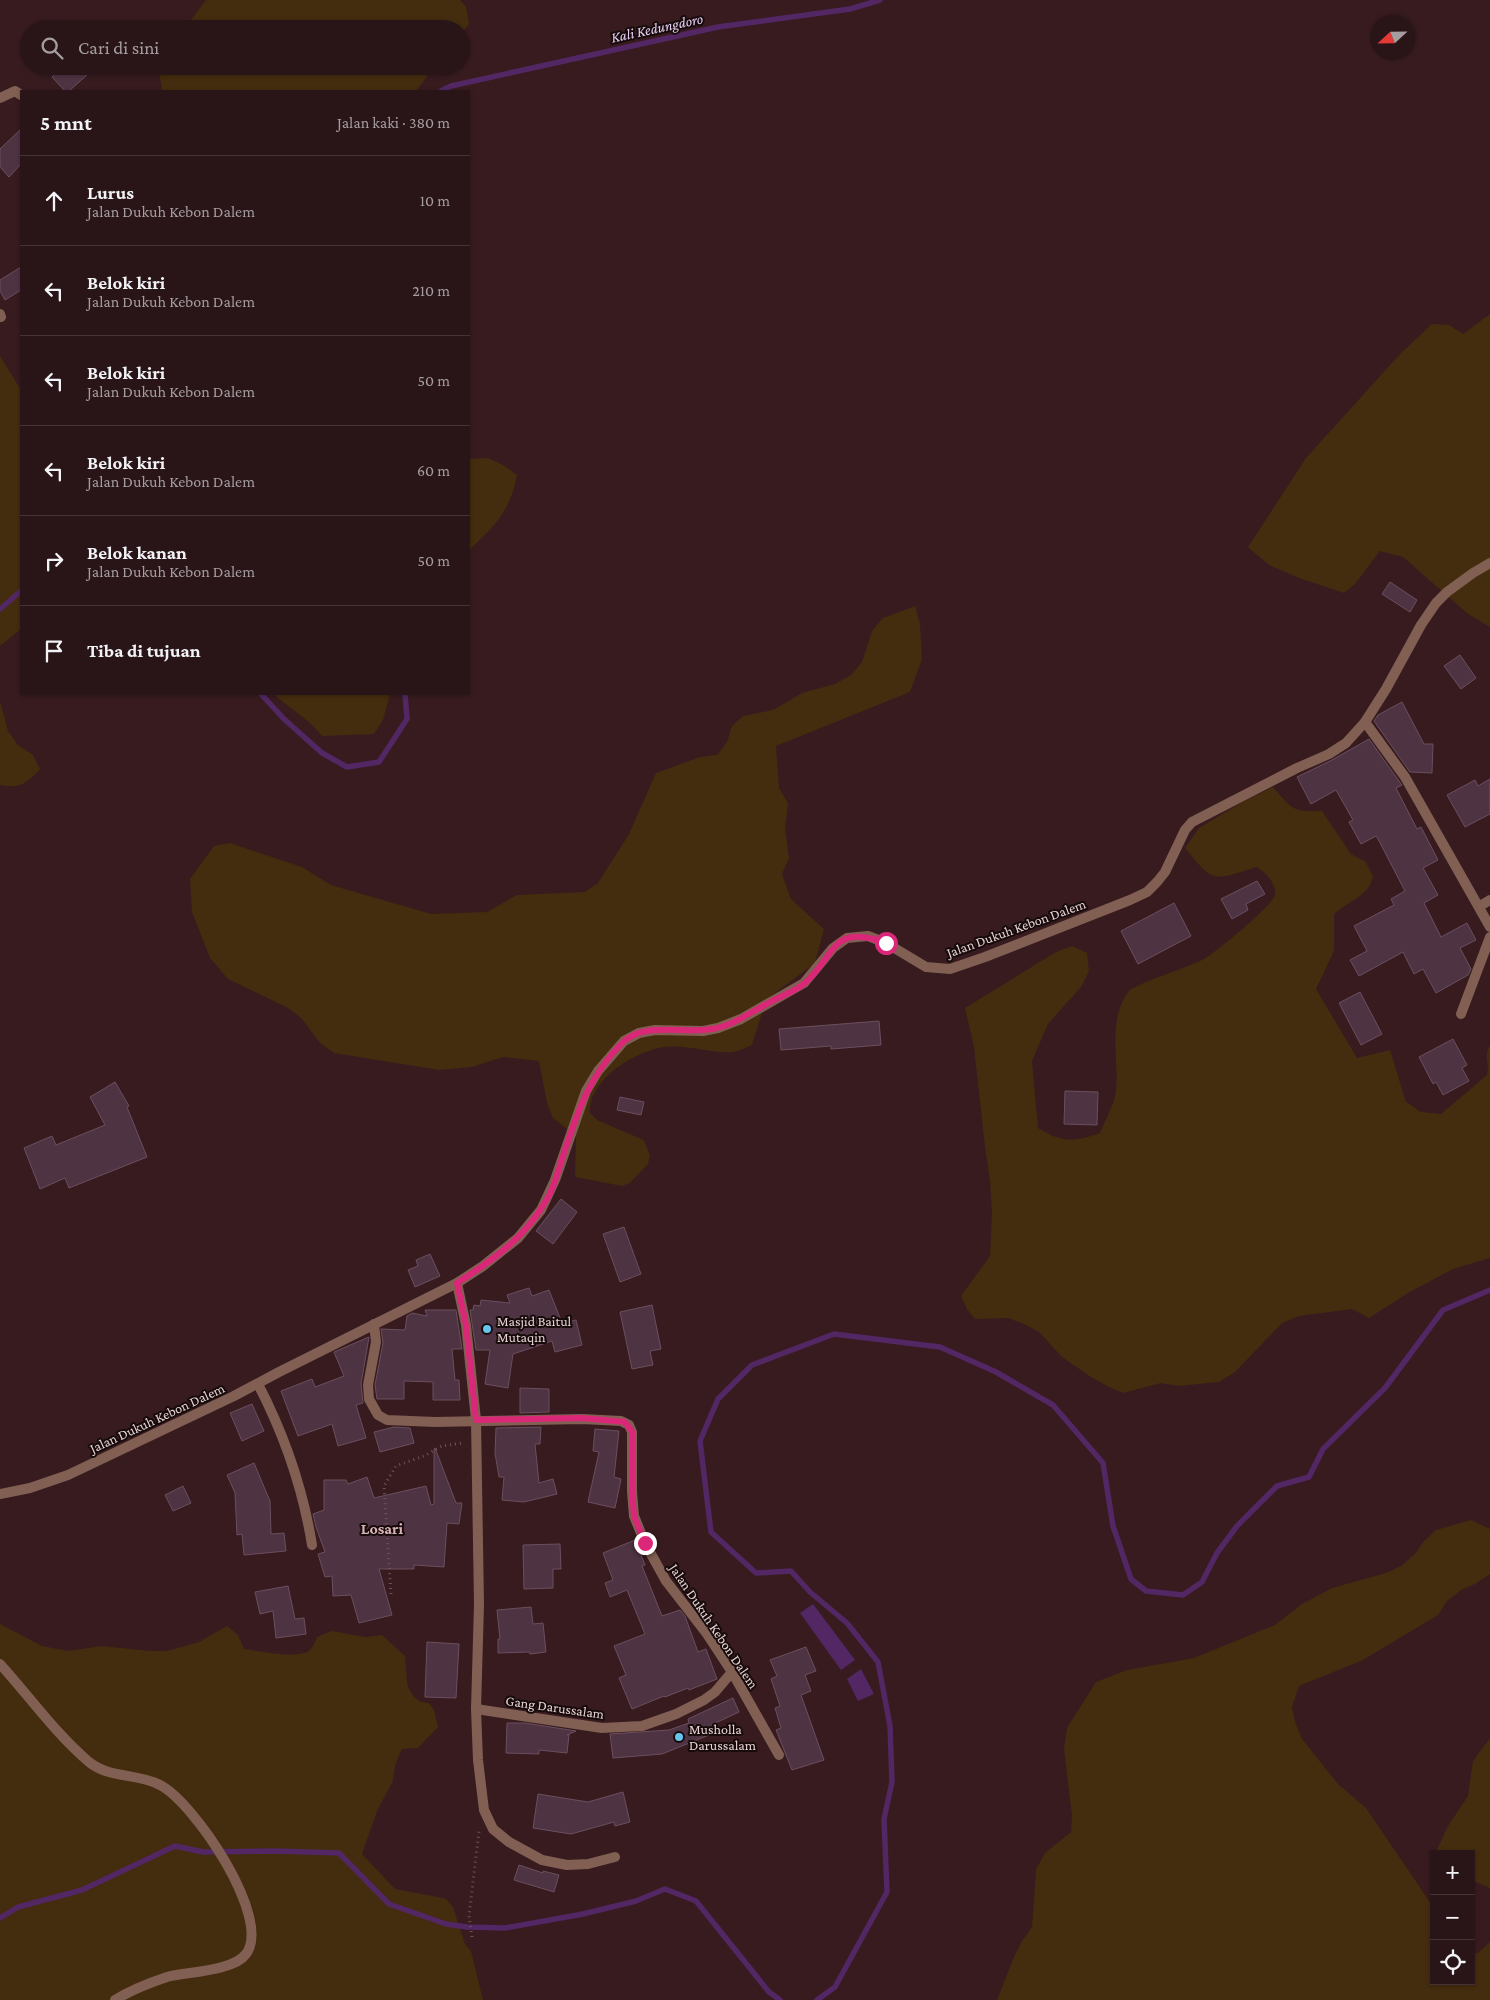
<!DOCTYPE html>
<html lang="id">
<head>
<meta charset="utf-8">
<style>
	:root { --surface:#291417; --page:#352124; --text:#f1f3f6; --muted:#a59ea1; --line:#453336 }
	body { margin:0; font-family:"Crimson Pro",serif; background:var(--page); color:var(--text) }
	.controls { position:absolute; right:15px; bottom:15px; display:grid; overflow:hidden; border-radius:0px; box-shadow:0 1px 4px #0004 }
	.controls button { width:45px; height:45px; display:grid; place-items:center; padding:0; border:0; border-bottom:1px solid var(--line); background:var(--surface); color:var(--text); font:25px sans-serif }
	.compass { position:absolute; left:1370px; top:15px; width:45px; height:45px; border-radius:50%; background:var(--surface); box-shadow:0 1px 4px #0004; rotate:248deg }
	.stop { position:absolute; width:15px; height:15px; margin:-11px; border:4px solid #db2777; border-radius:50%; background:#fff }
	.stop.end { background:#db2777; border-color:#fff; box-shadow:0 1px 5px #0008 }
	.list { margin:0; padding:0; list-style:none }
	h2 { display:flex; justify-content:space-between; align-items:center; height:65px; margin:0; padding:0 20px; font-size:21px }
	h2 small { font-size:16px; font-weight:400; color:var(--muted) }
	.list li { display:grid; grid-template-columns:32px 1fr auto; gap:15px; align-items:center; box-sizing:border-box; height:90px; padding:0 20px; border-top:1px solid var(--line) }
	.list b { display:block; font-size:19px; white-space:nowrap }
	.list p { margin:0; font-size:16px; white-space:nowrap; color:var(--muted) }
	.list em { font-size:16px; font-style:normal; color:var(--muted) }
	.icon { flex:none; width:28px; height:28px; fill:none; stroke:currentColor; stroke-width:2; stroke-linecap:round; stroke-linejoin:round }
	.map { position:relative; flex:none; width:1490px; height:2000px; overflow:hidden }
	.search { position:absolute; background:var(--surface); box-shadow:0 1px 4px #0004; left:20px; top:20px; width:450px; height:55px; display:flex; align-items:center; gap:12px; box-sizing:border-box; padding:0 18px; border-radius:28px; color:var(--muted); font-size:19px }
	.panel { position:absolute; background:var(--surface); box-shadow:0 1px 4px #0004; left:20px; top:90px; width:450px; height:605px; border-radius:0px }
	.map>svg:first-child { display:block }
	.green { fill:#442c0e }
	.water { fill:#522764 }
	.lines { fill:none; stroke-linecap:round; stroke-linejoin:round }
	.stream { stroke:#522764; stroke-width:5.5 }
	.building { fill:#4e3343; stroke:#6b4f5f }
	.path { stroke:#6e5457; stroke-width:3; stroke-dasharray:1 4; stroke-linecap:butt }
	.lane { stroke:#815f52; stroke-width:10 }
	.street { stroke:#815f52; stroke-width:10 }
	.route { stroke:#db2777; stroke-width:6 }
	.poi-dot { fill:#64c5ee; stroke:#160a0b; stroke-width:2 }
	.labels { text-anchor:middle; dominant-baseline:central; stroke-width:4; stroke-linejoin:round; paint-order:stroke }
	.street-label { font-size:14px; fill:#e8d4d5; stroke:#160a0b }
	.poi-label { font-size:14px; fill:#e8d4d5; stroke:#160a0b; text-anchor:start }
	.water-label { font-size:15px; font-style:italic; fill:#e8d0f4; stroke:#160a0b }
	.quarter-label { font-size:16px; font-weight:bold; fill:#d9b3b6; stroke:#160a0b }
</style>
</head>
<body>
<div class="map">
<svg width="1490" height="2000" viewBox="0 0 1490 2000">
	<rect width="100%" height="100%" fill="#371b1f"/>
	<g class="green">
		<path d="M206,0h254l6,7 3,17 -8,10v-5h-277z"/>
		<path d="M161,66h274l-19,25h-254l-3,-22z"/>
		<path d="M1490,314v313l-22,-13 -65,-57 -23,-6 -25,33 -11,9 -45,-15 -30,-13 -21,-18 58,-89 94,-104 32,-30 17,1 14,9z"/>
		<path d="M0,356l21,34v239l-21,17z"/>
		<path d="M488,458l15,7 14,10c-6,35 -23,52 -48,75v-91z"/>
		<path d="M915,606l5,18 2,35 -12,33 -134,54 3,42 9,15 -3,26 4,29 -7,16 9,25 33,30 -9,34 -49,37 -14,45c-5,2 -12,6 -18,7 -21,2 -47,-8 -69,-5 -29,3 -77,33 -75,66l7,7 47,20 6,16 -2,8 -18,19 -8,3 -47,-9 1,-41 -23,-18 -6,-15 -8,-42 -36,-4 -31,10 -33,3 -105,-17 -14,-10 -19,-25 -13,-10 -60,-29 -18,-21 -18,-46 -2,-33 24,-33 16,-3 72,24 29,18 100,29 56,-2 30,-17 68,-3 13,-9 31,-49 27,-61 44,-16 17,-2 10,-13 5,-16 11,-10 30,-6 29,-17 33,-9 16,-9 11,-13 10,-31 11,-13z"/>
		<path d="M273,694h117l-7,26 -9,14 -52,2 -12,-13z"/>
		<path d="M0,701l8,30 10,14 15,10 7,14c-13,14 -20,20 -40,16z"/>
		<path d="M1273,787c19,22 19,25 49,24l29,43 15,8 7,15c-5,20 -25,24 -39,37v37l-18,38 41,69 33,-8 16,52 15,10 20,2 46,-39c3,-14 -4,-17 3,-30v213l-37,11 -45,24 -39,25 -17,-9 -53,7 -17,7 -47,49 -16,10 -41,4 -17,-3 -38,10 -16,-7 -16,-9 -29,-20 -23,-25 -15,-8 -16,-6 -33,1 -8,-10 -6,-13 29,-40 2,-43 -2,-32 -5,-34 -11,-100 -9,-39 91,-56 16,-6 15,7 2,18 -8,16 -33,37 -16,37 6,67c24,15 36,14 62,5 5,-13 14,-28 16,-42 3,-34 -9,-71 13,-100 6,-7 60,-24 73,-31 12,-6 71,-55 73,-65 2,-11 -10,-23 -18,-28 -44,13 -42,18 -72,-19l14,-20 45,-27z"/>
		<path d="M1471,1520l19,9v45l-15,10 -14,6 -14,11 -9,14 -75,45 -64,26 -7,21 3,15 7,17 36,45 28,24 68,100v73h37v-28h7l12,-11v58h-493l17,-43 8,-16 10,-14 4,-58 9,-16 26,-21 1,-16 -8,-67 3,-21 29,-46 31,-12 67,-12 66,-27 15,-6 27,-21 30,-16 54,-15 15,-7 13,-11 10,-14 12,-11z"/>
		<path d="M0,1624l42,22 26,5 33,-5 49,5h17l32,-9 28,-16 11,9 6,14c16,2 51,10 65,2 4,-4 6,-9 8,-14l15,-6 33,6 17,-2 23,21 2,26 2,7 5,8 7,5 8,1 5,7 4,17 -20,21 -16,1 -7,16 -2,16 -16,30 -15,43 33,35 43,8 8,2 7,8 12,37 6,7 12,49h-483z"/>
		<path d="M1490,1738v150l-19,-8v-26h-36l13,-28 20,-30 5,-35z"/>
	</g>
	<g class="water">
		<path d="M813,1604l42,56 -14,10 -41,-57z"/>
		<path d="M861,1669l13,25 -16,7 -11,-22z"/>
	</g>
	<g class="lines">
		<g class="stream">
			<path d="M441,91l10,-5 267,-59 132,-18 30,-9"/>
			<path d="M0,609l21,-18"/>
			<path d="M261,694l23,25 38,34 25,14 32,-5 28,-43 -2,-25"/>
			<path d="M0,1918l18,-11 64,-17 93,-44 28,6 72,-1 64,2 50,51 57,20 21,3 38,1 78,-14 53,-13 29,-12 31,12 73,91 11,8"/>
			<path d="M817,2000l18,-13 52,-95 -3,-73 8,-37 -2,-56 -12,-64 -31,-39 -37,-31 -19,-21 -35,2 -45,-41 -11,-91 18,-42 34,-34 82,-31 106,13 56,25 57,33 50,58 10,63 18,53 15,12 37,4 19,-13 15,-29 20,-27 40,-40 32,-9 14,-28 62,-61 58,-78 47,-20"/>
		</g>
	</g>
	<g class="building">
		<path d="M64,66h33l-28,25h-4l-13,-14z"/>
		<path d="M21,129v35l-12,13 -9,-10v-18z"/>
		<path d="M21,267v23l-16,10 -5,-9v-11z"/>
		<path d="M1390,582l27,18 -7,12 -28,-18z"/>
		<path d="M1460,655l16,23 -15,11 -17,-23z"/>
		<path d="M1402,702l22,42h9l-1,29 -22,-1 -36,-51 4,-6z"/>
		<path d="M1369,739l30,42 3,4 -6,3 21,41 4,-2 17,33 -15,8 15,27 -14,8 17,34 26,-14 9,17 -16,8 11,21 -3,6 -32,18 -13,-24 -9,5 -11,-22 -44,24 -9,-16 17,-9 -13,-25 40,-21 -3,-6 14,-8 -28,-54 -1,-1 -15,8 -12,-22 4,-2 -17,-30 -25,14 -14,-27 35,-17z"/>
		<path d="M1490,779v35l-25,13 -18,-32 28,-15 3,6z"/>
		<path d="M1257,881l8,13 -19,10 2,6 -16,9 -11,-20z"/>
		<path d="M1174,903l17,33 -53,28 -17,-33z"/>
		<path d="M1360,992l22,42 -21,11 -22,-42z"/>
		<path d="M879,1021l2,24 -50,4v-3l-50,4 -2,-21z"/>
		<path d="M1453,1039l14,26 -5,3 7,13 -26,14 -7,-13 -3,2 -14,-27z"/>
		<path d="M115,1082l14,24 -2,1 20,50 -78,31 -4,-10 -25,11 -16,-41 28,-12 4,9 49,-20 -15,-28z"/>
		<path d="M1065,1091l33,1 -1,33 -33,-1z"/>
		<path d="M620,1097l24,5 -3,13 -24,-5z"/>
		<path d="M561,1199l16,13 -24,32 -17,-13z"/>
		<path d="M624,1227l17,47 -21,8 -17,-48z"/>
		<path d="M430,1254l10,22 -25,11 -7,-17 10,-4 -2,-6z"/>
		<path d="M529,1288l3,8 17,-6 13,33 14,-3 6,25 -27,7 -3,-11 -39,13 -5,34 -23,-4 5,-34h-14l-6,-40h3l1,-5 6,1 1,-6 29,3 -3,-8z"/>
		<path d="M652,1305l9,44 -11,2 3,14 -21,4 -12,-57z"/>
		<path d="M425,1310h31l6,39h-10l3,31h4l1,20h-27v-18l-29,-1v18h-27l-2,-14 8,-42 -2,-14 24,1 2,-14 5,-3 15,3z"/>
		<path d="M369,1337l-8,47 2,19 -7,2 10,33 -28,8 -6,-22 -34,12 -17,-45 31,-12 3,8 29,-11 -10,-24z"/>
		<path d="M520,1388l29,1v23l-29,1z"/>
		<path d="M252,1404l12,27 -22,10 -12,-28z"/>
		<path d="M394,1427l16,1 4,15 -34,9 -6,-20z"/>
		<path d="M541,1427l-1,17h-5l4,39 14,-4 4,15 -33,8 -22,-2 2,-23h-5l-4,-24 1,-25z"/>
		<path d="M595,1429l24,2 -5,46 7,2 -6,29 -27,-6 11,-50 -6,-1z"/>
		<path d="M435,1448l21,55h6l-3,21 -12,-1 -3,44 -30,-2v4h-35l13,46 -33,8 -8,-28 -18,1 -1,-20 -7,1 -7,-23 7,-2 -9,-25 -3,-13 11,-4v-30h22l2,4 19,-7 7,21 52,-12 5,19 3,-1v-55z"/>
		<path d="M254,1463l16,38 1,33 13,-1 2,18 -42,4 -2,-21 -5,1 -2,-42 -8,-18z"/>
		<path d="M183,1486l8,17 -18,8 -8,-16z"/>
		<path d="M635,1540l10,25 -3,1 20,50 18,-6 5,6 13,36 8,-3 11,30 -28,11 -1,-2 -23,9 -1,-1 -32,13 -13,-31 7,-3 -12,-29 31,-12 -18,-44 -17,7 -5,-14 8,-3 -10,-27z"/>
		<path d="M560,1544l1,25h-8v19l-29,1 -1,-44z"/>
		<path d="M288,1586l7,33 9,-1 2,16 -30,4 -3,-27 -13,3 -5,-22z"/>
		<path d="M531,1607l2,17 10,-1 3,29 -16,2 -1,-2 -31,1v-14h2l-3,-29z"/>
		<path d="M427,1642l32,2 -3,54 -31,-1z"/>
		<path d="M806,1647l10,24 -11,4 6,16 -10,4 23,65 -32,10 -16,-40 5,-2 -6,-20 5,-2 -9,-27 6,-3 -7,-16z"/>
		<path d="M733,1698l6,14 -28,13 3,8 -52,21 -49,4 -3,-24 59,-4 20,-7 -1,-4z"/>
		<path d="M507,1723h18l51,8 -9,4h2l-2,18 -28,-3v4l-33,-1z"/>
		<path d="M623,1792l7,30 -15,4 -1,-4 -43,12 -38,-6 5,-34 50,8z"/>
		<path d="M519,1865l24,8v-2l16,4 -5,17 -40,-12z"/>
	</g>
	<g class="lines">
		<g class="path">
			<path d="M391,1594l-7,-108 12,-20 28,-10 18,-10 21,-3"/>
			<path d="M472,1937l-3,-21 10,-85"/>
		</g>
		<path class="lane" d="M0,1664c30,33 55,69 89,98 21,17 49,11 71,23 34,17 113,134 86,169 -12,17 -60,18 -79,23 -18,6 -36,13 -52,23"/>
		<g class="street">
			<path d="M0,98l15,-7 6,4"/>
			<path d="M0,314l1,3"/>
			<path d="M1365,722l40,55 85,150"/>
			<path d="M1480,906l10,-6"/>
			<path d="M1461,1014l29,-77"/>
			<path d="M457,1283l9,42 10,95 3,184 -3,105 2,51 6,50 9,19 16,13 33,18 25,5 21,-1 27,-7"/>
			<path d="M374,1324l2,18 -8,43 1,14 9,16 9,5 48,2 147,-3 39,2 8,4 3,7v59l2,25 11,27 21,38 41,53 25,38 47,83"/>
			<path d="M258,1384c26,50 45,105 54,161"/>
			<path d="M0,1494l30,-6 38,-13 166,-79 45,-24 178,-89 26,-17 35,-28 23,-28 14,-30 31,-89 12,-20 26,-30 15,-8 16,-3 48,1 15,-3 23,-9 63,-36 29,-35 14,-10 21,-2 18,7 40,24 24,2 35,-12 145,-57 17,-8 10,-10 8,-10 20,-42 7,-8 105,-54 32,-14 17,-11 19,-21 21,-33 35,-64 15,-22 11,-11 26,-19 17,-10"/>
			<path d="M476,1709l126,19 40,-2 34,-12 28,-14 11,-8 17,-20"/>
		</g>
	</g>
	<g class="lines">
		<path class="route" d="M645,1543l-11,-27 -2,-25v-59l-7,-10 -43,-4 -106,2 -10,-95 -9,-42c36,-23 69,-46 90,-84 8,-13 11,-29 16,-43 14,-43 26,-80 59,-113 20,-20 55,-11 80,-13 16,0 30,-6 43,-14 9,-5 18,-10 27,-15 11,-6 24,-10 33,-18 32,-29 26,-60 81,-40"/>
	</g>
	<g class="poi-dot">
		<circle cx="487" cy="1329" r="5"/>
		<circle cx="679" cy="1737" r="5"/>
	</g>
	<g class="labels">
		<g class="street-label">
			<text transform="translate(1016 928) rotate(-20)">Jalan Dukuh Kebon Dalem</text>
			<text transform="translate(157 1418) rotate(-25)">Jalan Dukuh Kebon Dalem</text>
			<text transform="translate(714 1626) rotate(56)">Jalan Dukuh Kebon Dalem</text>
			<text transform="translate(555 1707) rotate(8)">Gang Darussalam</text>
		</g>
		<g class="poi-label">
			<text x="497" y="1321">Masjid Baitul<tspan x="497" dy="16">Mutaqin</tspan></text>
			<text x="689" y="1729">Musholla<tspan x="689" dy="16">Darussalam</tspan></text>
		</g>
		<g class="water-label">
			<text transform="translate(657 28) rotate(-12)">Kali Kedungdoro</text>
		</g>
		<g class="quarter-label">
			<text x="382" y="1528">Losari</text>
		</g>
	</g>
</svg>
<div class="controls">
<button>+</button>
<button>−</button>
<button><svg class="icon" aria-label="locate" viewBox="0 0 24 24"><circle cx="12" cy="12" r="6"/><path d="M12 2v4M12 18v4M2 12h4M18 12h4"/></svg></button>
</div>
<svg class="compass" viewBox="-18 -18 36 36"><path d="M0-13l5 13h-10z" fill="#e53935"/><path d="M0 13l5-13h-10z" fill="#a59ea1"/></svg>
<div class="stop" style="left:886px;top:943px"></div>
<div class="stop end" style="left:645px;top:1543px"></div>
<div class="search"><svg class="icon" aria-label="search" viewBox="0 0 24 24"><circle cx="10" cy="10" r="6"/><path d="M15 15l6 6"/></svg>Cari di sini</div>
<section class="panel">
<h2>5 mnt<small>Jalan kaki · 380 m</small></h2>
<ul class="list">
<li><svg class="icon" aria-label="ahead" viewBox="0 0 24 24"><path d="M12 20V5M6 11l6-6 6 6"/></svg><div><b>Lurus</b><p>Jalan Dukuh Kebon Dalem</p></div><em>10 m</em></li>
<li><svg class="icon" aria-label="left" viewBox="0 0 24 24"><path d="M17 20v-9H6M10 6l-5 5 5 5"/></svg><div><b>Belok kiri</b><p>Jalan Dukuh Kebon Dalem</p></div><em>210 m</em></li>
<li><svg class="icon" aria-label="left" viewBox="0 0 24 24"><path d="M17 20v-9H6M10 6l-5 5 5 5"/></svg><div><b>Belok kiri</b><p>Jalan Dukuh Kebon Dalem</p></div><em>50 m</em></li>
<li><svg class="icon" aria-label="left" viewBox="0 0 24 24"><path d="M17 20v-9H6M10 6l-5 5 5 5"/></svg><div><b>Belok kiri</b><p>Jalan Dukuh Kebon Dalem</p></div><em>60 m</em></li>
<li><svg class="icon" aria-label="right" viewBox="0 0 24 24"><path d="M7 20v-9h11M14 6l5 5-5 5"/></svg><div><b>Belok kanan</b><p>Jalan Dukuh Kebon Dalem</p></div><em>50 m</em></li>
<li><svg class="icon" aria-label="arrive" viewBox="0 0 24 24"><path d="M6 21V4h12l-3 4 3 4H6"/></svg><div><b>Tiba di tujuan</b></div></li>
</ul>
</section>
</div>
</body>
</html>
